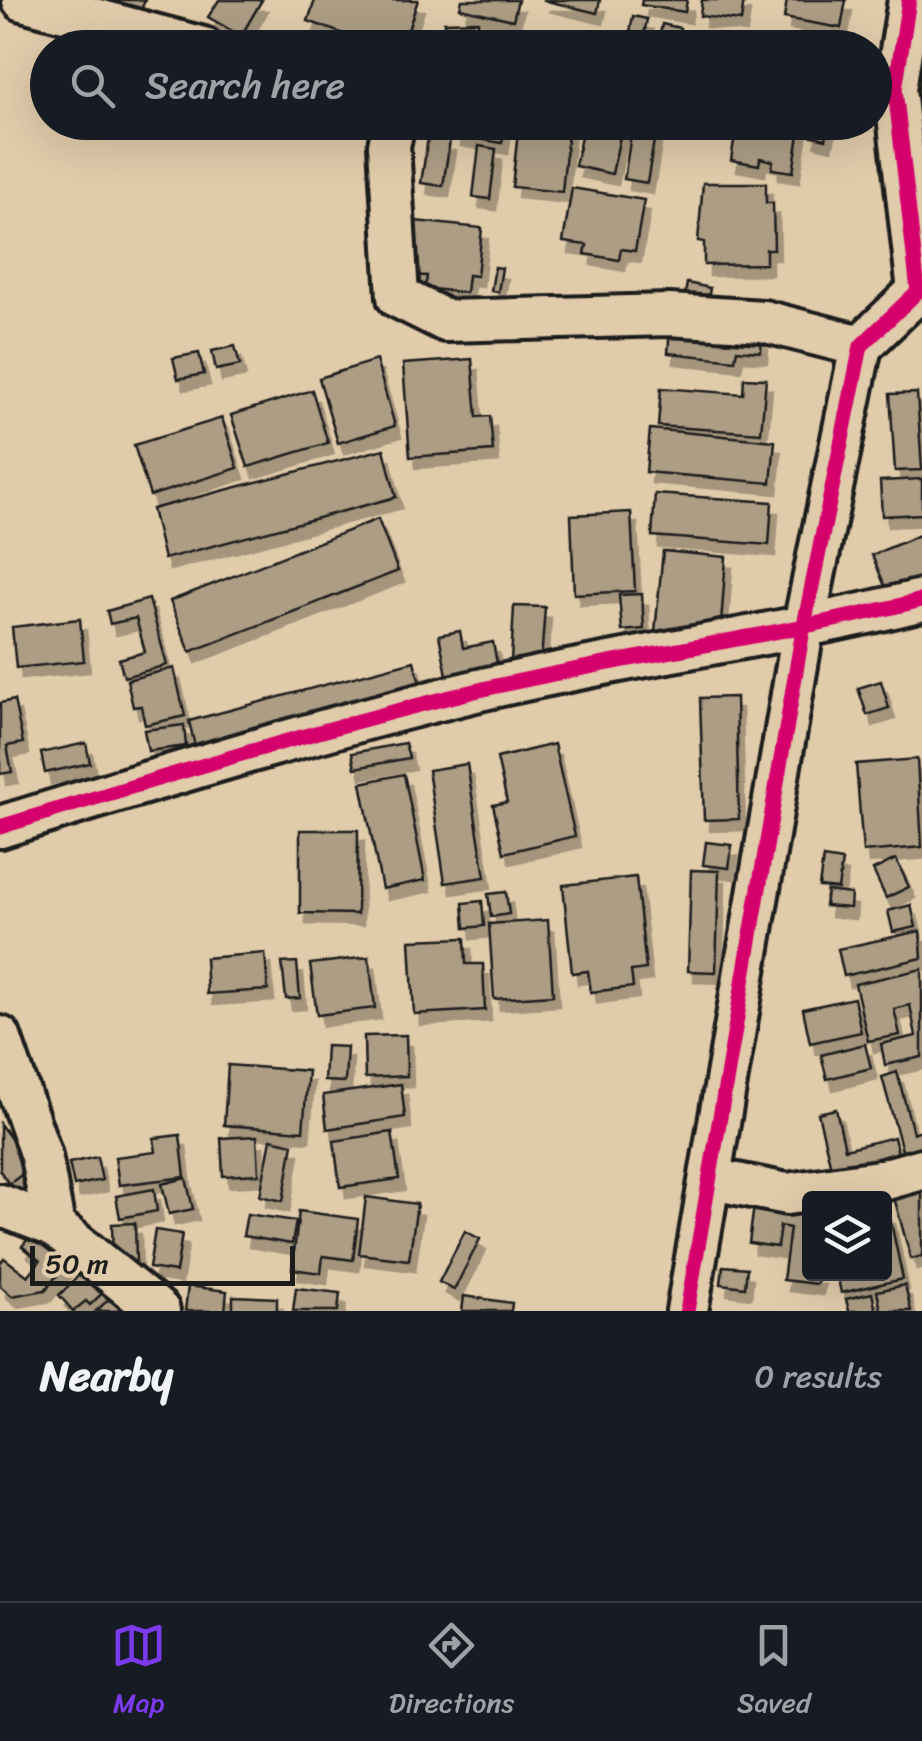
<!DOCTYPE html>
<html lang="en">
<head>
<meta charset="utf-8">
<style>
	:root { --surface:#171b24; --page:#242831; --text:#f1f3f6; --muted:#9ea1a6; --line:#363941; --accent:#7c3aed }
	body { margin:0; font-family:Sriracha,sans-serif; background:var(--page); color:var(--text) }
	.controls { position:absolute; right:30px; bottom:30px; display:grid; overflow:hidden; border-radius:10px; box-shadow:0 10px 40px #0002 }
	.controls button { width:90px; height:90px; display:grid; place-items:center; padding:0; border:0; border-bottom:2px solid var(--line); background:var(--surface); color:var(--text); font:50px sans-serif }
	.scale { position:absolute; left:30px; bottom:25px; width:265px; box-sizing:border-box; padding-left:10px; border:5px solid #1c1c1c; border-top:0; font-size:28px; line-height:35px; white-space:nowrap; color:#1c1c1c; -webkit-text-stroke:8px #e0cbaa; paint-order:stroke }
	.list { margin:0; padding:0; list-style:none }
	h2 { display:flex; justify-content:space-between; align-items:center; height:130px; margin:0; padding:0 40px; font-size:42px }
	h2 small { font-size:32px; font-weight:400; color:var(--muted) }
	.icon { flex:none; width:55px; height:55px; fill:none; stroke:currentColor; stroke-width:2; stroke-linecap:round; stroke-linejoin:round }
	.map { position:relative; flex:none; width:922px; height:1311px; overflow:hidden }
	.search { position:absolute; background:var(--surface); box-shadow:0 10px 40px #0002; left:30px; right:30px; top:30px; height:110px; display:flex; align-items:center; gap:25px; box-sizing:border-box; padding:0 35px; border-radius:55px; color:var(--muted); font-size:38px }
	.sheet { height:290px; background:var(--surface) }
	nav { display:flex; justify-content:space-around; align-items:center; box-sizing:border-box; height:140px; border-top:2px solid var(--line); background:var(--surface); font-size:28px; color:var(--muted) }
	nav a { display:grid; justify-items:center; gap:5px }
	nav .on { color:var(--accent) }
	.map>svg:first-child { display:block }
	.building { fill:#ad9d85; stroke:#1c1c1c; stroke-width:2.5; filter:url(#shadow) }
	.lines { fill:none; stroke-linecap:round; stroke-linejoin:round }
	.minor-casing { stroke:#1c1c1c; stroke-width:48 }
	.minor { stroke:#e0cbaa; stroke-width:40 }
	.cycleway-casing { stroke:#e0cbaa; stroke-width:21 }
	.cycleway { stroke:#d6006c; stroke-width:15 }
</style>
</head>
<body>
<div class="map">
<svg width="922" height="1311" viewBox="0 0 922 1311">
	<defs>
		<filter id="shadow"><feDropShadow dx="6" dy="11" stdDeviation="0" flood-color="#0004"/></filter>
	</defs>
	<rect width="100%" height="100%" fill="#e0cbaa"/>
	<filter id="ink" filterUnits="userSpaceOnUse"><feTurbulence type="fractalNoise" baseFrequency=".01" numOctaves="2"/><feDisplacementMap in="SourceGraphic" scale="20" xChannelSelector="R" yChannelSelector="G"/><feConvolveMatrix kernelMatrix="1 2 1 2 8 2 1 2 1" color-interpolation-filters="sRGB"/></filter>
	<g filter="url(#ink)">
		<g class="building">
			<path d="M116,0h29l-6,15 -25,-9z"/>
			<path d="M219,0h43l-21,36 -33,-19z"/>
			<path d="M315,0h103l-16,48h-20l-74,-27z"/>
			<path d="M462,0h56l-5,20 -53,-12z"/>
			<path d="M543,0h57l-3,13z"/>
			<path d="M642,0h45l-2,12 -44,-7z"/>
			<path d="M702,0h42l-3,21 -41,-5z"/>
			<path d="M787,0h59l-5,28 -57,-10z"/>
			<path d="M633,16l14,3 -3,16 -14,-3z"/>
			<path d="M478,21l1,19 -35,2v-20z"/>
			<path d="M662,24l18,4 -2,15 -19,-4z"/>
			<path d="M457,122h48l-3,21 -47,-8z"/>
			<path d="M519,122h50l-7,70 -50,-5z"/>
			<path d="M584,122h39l-11,52 -37,-8z"/>
			<path d="M633,122h24l-10,61 -23,-4z"/>
			<path d="M737,122h64l-8,50 -21,-3 1,-8 -13,-3 -1,7 -28,-5z"/>
			<path d="M811,122h19l-4,17 -17,-4z"/>
			<path d="M428,138l22,2 -7,46 -22,-3z"/>
			<path d="M479,146l17,3 -6,50 -17,-2z"/>
			<path d="M703,183h63v20h7l1,46h-8v15l-62,1v-23l-6,-1z"/>
			<path d="M572,188l72,12 -9,51 -14,-2 -2,11 -34,-6 2,-9 -24,-3z"/>
			<path d="M415,221l67,7 -5,48 -9,-1 -2,18 -41,-5 2,-12 -17,-1z"/>
			<path d="M495,267l7,1 -4,24 -7,-1z"/>
			<path d="M687,283l23,5 -3,17 -23,-5z"/>
			<path d="M670,329l92,9 -1,14 -24,-2 -2,10 -67,-7z"/>
			<path d="M235,346l5,19 -24,5 -4,-19z"/>
			<path d="M199,353l5,21 -26,5 -5,-21z"/>
			<path d="M472,359l5,58 13,-1 3,35 -83,6 -7,-93z"/>
			<path d="M376,360l19,66 -57,17 -19,-65z"/>
			<path d="M744,378l22,1 -5,54 -103,-7 3,-38 82,6z"/>
			<path d="M312,390l16,53 -80,24 -17,-52z"/>
			<path d="M917,393l5,77 -27,1 -5,-77z"/>
			<path d="M222,418l16,50 -88,28 -16,-51z"/>
			<path d="M650,429l125,12 -4,42 -125,-11z"/>
			<path d="M384,449l12,48 -232,62 -12,-50z"/>
			<path d="M922,479v35l-40,2 -2,-35z"/>
			<path d="M655,494l117,8 -3,43 -117,-9z"/>
			<path d="M631,512l4,79 -61,3 -3,-79z"/>
			<path d="M378,519l20,52 -208,81 -20,-51z"/>
			<path d="M922,534v43l-35,14 -15,-36z"/>
			<path d="M663,551l63,6 -6,80 -65,-5z"/>
			<path d="M642,594l2,35 -22,2 -3,-36z"/>
			<path d="M149,599l18,66 -43,12 -5,-18 26,-7 -9,-34 -26,6 -3,-13z"/>
			<path d="M514,606l31,1 -4,55 -30,-1z"/>
			<path d="M80,619l4,42 -68,7 -4,-41z"/>
			<path d="M460,631l3,17 30,-6 6,32 -50,11 -10,-50z"/>
			<path d="M414,661l8,29 -226,61 -7,-30z"/>
			<path d="M174,668l11,48 -40,9 -4,-19 -8,1 -6,-27z"/>
			<path d="M881,681l8,27 -22,7 -9,-27z"/>
			<path d="M736,697l3,122 -35,1 -4,-122z"/>
			<path d="M14,700l9,43 -16,3 5,26 -12,2v-71z"/>
			<path d="M184,725l2,21 -38,5 -4,-21z"/>
			<path d="M86,743l4,20 -45,10 -4,-20z"/>
			<path d="M405,743l4,15 -54,10 -3,-15z"/>
			<path d="M554,744l21,92 -71,17 -11,-48 14,-3 -10,-44z"/>
			<path d="M917,759l5,88 -59,5 -7,-88z"/>
			<path d="M467,764l18,113 -40,6 -17,-113z"/>
			<path d="M404,774l21,106 -43,9 -21,-106z"/>
			<path d="M300,830h58l-1,84 -57,-1z"/>
			<path d="M706,842l26,3 -3,23 -26,-3z"/>
			<path d="M823,858l19,3 -4,28 -19,-2z"/>
			<path d="M896,859l13,28 -23,11 -13,-28z"/>
			<path d="M691,870l28,1 -3,101 -28,-1z"/>
			<path d="M636,877l10,92 -15,2 2,16 -42,5 -3,-21 -16,2 -9,-88z"/>
			<path d="M827,891l24,3 -1,14 -25,-2z"/>
			<path d="M506,892l3,22 -18,3 -3,-23z"/>
			<path d="M482,901l2,25 -19,2 -2,-25z"/>
			<path d="M911,905l5,22 -23,5 -5,-21z"/>
			<path d="M548,920l5,75 -59,4 -5,-75z"/>
			<path d="M920,931l2,27 -78,18 -6,-27z"/>
			<path d="M465,938l1,26h17l2,46 -71,4 -4,-74z"/>
			<path d="M265,953l3,37 -61,4 -2,-36z"/>
			<path d="M369,957l6,51 -58,7 -7,-51z"/>
			<path d="M297,962l3,36 -14,1 -4,-36z"/>
			<path d="M922,969v88l-37,8 -4,-21 35,-8 -6,-31 -16,4 6,26 -32,6 -13,-57z"/>
			<path d="M854,998l7,34 -51,11 -7,-34z"/>
			<path d="M406,1035l1,41 -42,2 -1,-42z"/>
			<path d="M865,1044l6,24 -44,11 -6,-24z"/>
			<path d="M326,1046l21,1 -2,35 -21,-1z"/>
			<path d="M228,1065l80,6 -5,60 -79,-6z"/>
			<path d="M897,1072l16,61 9,-3v26l-17,5 -23,-84z"/>
			<path d="M401,1084l4,33 -78,12 -4,-34z"/>
			<path d="M836,1109l9,40 49,-12 6,26 -66,17 -16,-67z"/>
			<path d="M0,1124l32,43 -23,17 -9,-13z"/>
			<path d="M392,1132l7,47 -59,8 -6,-46z"/>
			<path d="M180,1135l5,42 -66,8 -4,-28 41,-5 -2,-14z"/>
			<path d="M257,1136l2,38 -36,2 -2,-38z"/>
			<path d="M271,1139l22,5 -10,57 -23,-5z"/>
			<path d="M97,1157l5,23 -28,6 -5,-23z"/>
			<path d="M186,1178l7,31 -24,5 -7,-30z"/>
			<path d="M922,1181v75l-11,3 -19,-69z"/>
			<path d="M154,1189l3,22 -37,7 -4,-22z"/>
			<path d="M366,1197l51,7 -8,56 -50,-6z"/>
			<path d="M755,1198l55,8v68h9l-2,10 -34,-4 7,-52 -10,-2 -3,21 -28,-4z"/>
			<path d="M299,1211l59,8 -5,41 -30,-4 -2,17 -29,-4z"/>
			<path d="M889,1213l14,66 -62,14 -4,-19h47v-60z"/>
			<path d="M247,1214l49,7 -4,23 -49,-8z"/>
			<path d="M135,1223l1,38 -23,1 -1,-38z"/>
			<path d="M38,1228l36,27 -29,35 -33,6 -12,-10v-23l4,-5 24,18 12,-15 -18,-15z"/>
			<path d="M155,1230l27,4 -6,38 -27,-4z"/>
			<path d="M465,1231l15,8 -26,51 -15,-8z"/>
			<path d="M91,1263l21,21 -22,21 -4,-4 -13,10 -14,-16z"/>
			<path d="M723,1266l24,2 -2,19 -24,-3z"/>
			<path d="M905,1285l6,26h-30l-4,-20z"/>
			<path d="M188,1286l39,5 -2,20h-40z"/>
			<path d="M296,1288l44,5 -2,18h-45z"/>
			<path d="M119,1290l20,21h-43z"/>
			<path d="M872,1293l4,18h-27l-3,-12z"/>
			<path d="M233,1296l44,2v13h-44z"/>
			<path d="M464,1296l48,7 -1,8h-49z"/>
		</g>
		<g class="lines">
			<g class="minor-casing">
				<g id="minor">
					<path d="M23,0l180,48"/>
					<path d="M395,122l-6,23 9,152 48,24 223,-6 94,6 98,25"/>
					<path d="M0,827c157,-48 315,-97 475,-136 148,-35 299,-54 447,-91"/>
					<path d="M0,1037l41,119 13,70"/>
					<path d="M712,1179l75,15 92,-13 43,-12"/>
					<path d="M0,1205l54,21 105,85"/>
					<path d="M687,1311l116,-681 58,-284 57,-55 -23,-202 14,-89"/>
				</g>
			</g>
			<use href="#minor" class="minor"/>
			<g class="cycleway-casing">
				<g id="cycleway">
					<path d="M0,827c157,-48 315,-97 475,-136 148,-35 299,-54 447,-91"/>
					<path d="M687,1311l116,-681 58,-284 57,-55 -23,-202 14,-89"/>
				</g>
			</g>
			<use href="#cycleway" class="cycleway"/>
		</g>
	</g>
</svg>
<div class="controls">
<button><svg class="icon" aria-label="layers" viewBox="0 0 24 24"><path d="M12 4l9 5-9 5-9-5zM3 14l9 5 9-5"/></svg></button>
</div>
<div class="scale">50 m</div>
<div class="search"><svg class="icon" aria-label="search" viewBox="0 0 24 24"><circle cx="10" cy="10" r="6"/><path d="M15 15l6 6"/></svg>Search here</div>
</div>
<section class="sheet">
<h2>Nearby<small>0 results</small></h2>
<ul class="list">
</ul>
</section>
<nav>
<a class="on"><svg class="icon" aria-label="map" viewBox="0 0 24 24"><path d="M3 6l6-2 6 2 6-2v14l-6 2-6-2-6 2zM9 4v14M15 6v14"/></svg>Map</a>
<a><svg class="icon" aria-label="directions" viewBox="0 0 24 24"><path d="M12 3l9 9-9 9-9-9zM9 14v-3h6M13 9l2 2-2 2"/></svg>Directions</a>
<a><svg class="icon" aria-label="saved" viewBox="0 0 24 24"><path d="M7 4h10v16l-5-4-5 4z"/></svg>Saved</a>
</nav>
</body>
</html>
